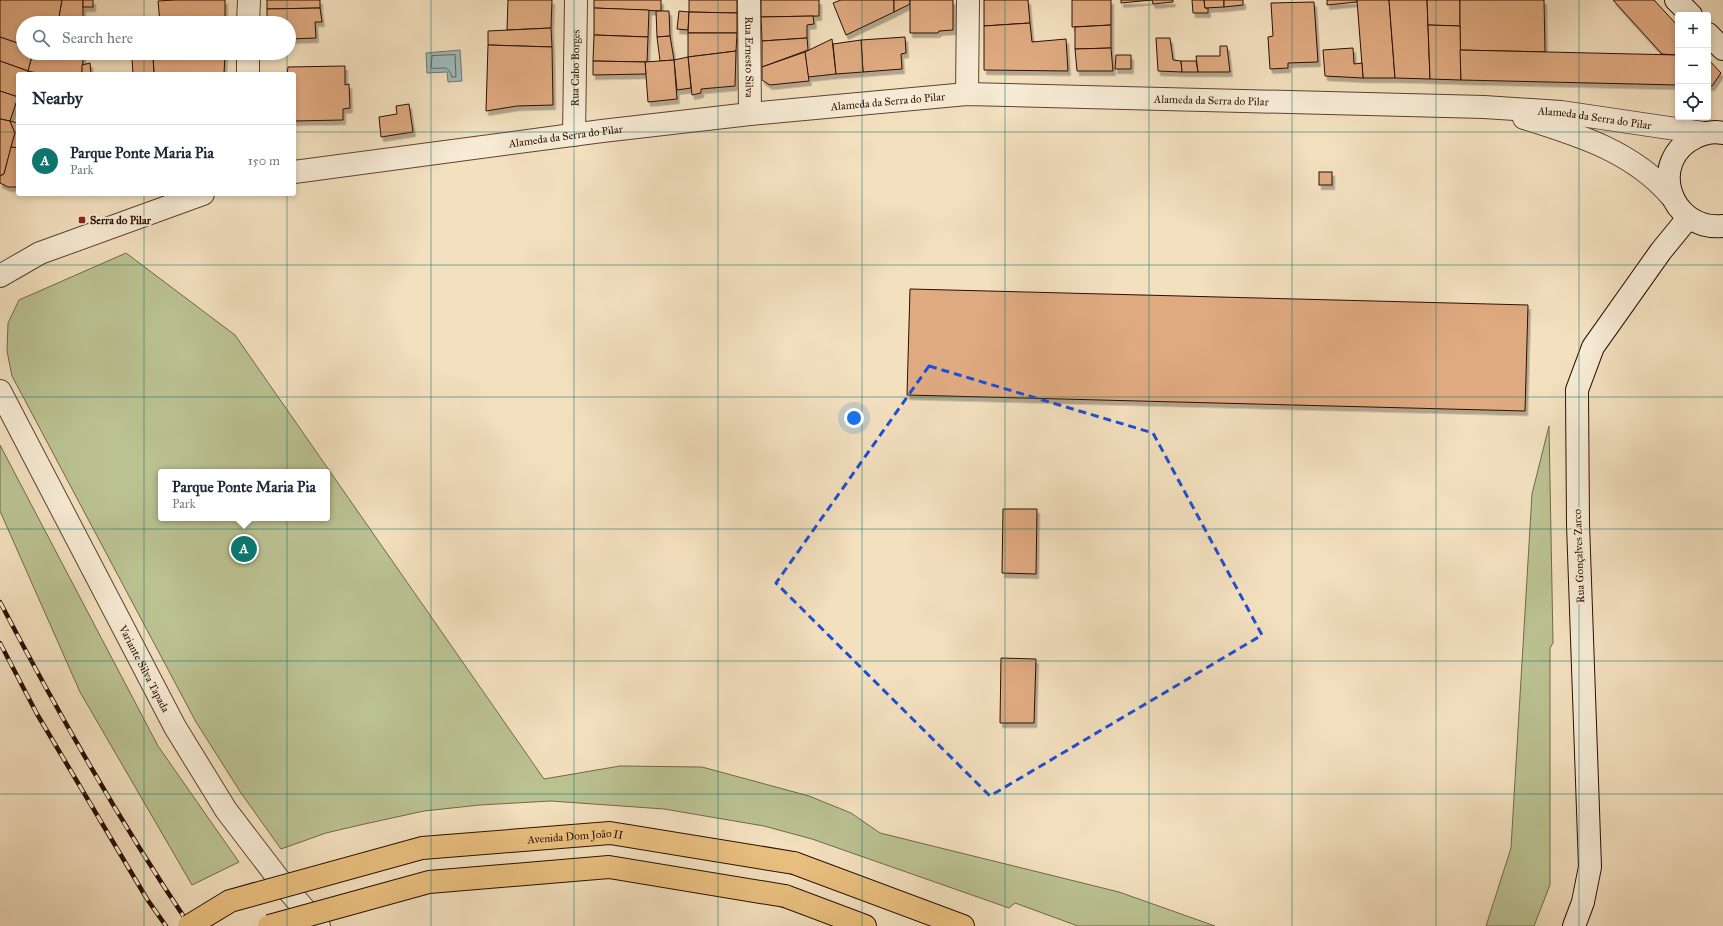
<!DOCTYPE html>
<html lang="en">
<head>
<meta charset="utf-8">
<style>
	:root { --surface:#fff; --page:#f6f6f7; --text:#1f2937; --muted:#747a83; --line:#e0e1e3; --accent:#0f766e }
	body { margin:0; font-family:"IM FELL Great Primer",serif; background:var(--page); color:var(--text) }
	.controls { position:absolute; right:12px; top:12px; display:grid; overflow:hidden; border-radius:4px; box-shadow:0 2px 6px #0003 }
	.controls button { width:36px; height:36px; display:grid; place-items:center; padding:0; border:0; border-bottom:1px solid var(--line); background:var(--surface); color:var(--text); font:20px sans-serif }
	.you { position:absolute; left:854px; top:418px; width:14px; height:14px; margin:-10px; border:3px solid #fff; border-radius:50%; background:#1a73e8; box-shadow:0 0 0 6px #1a73e833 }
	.badge { display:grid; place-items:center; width:26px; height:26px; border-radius:50%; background:var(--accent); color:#fff; font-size:13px; font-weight:700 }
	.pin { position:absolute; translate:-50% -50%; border:2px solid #fff; box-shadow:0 1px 4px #0006 }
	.popup { position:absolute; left:158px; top:469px; width:172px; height:52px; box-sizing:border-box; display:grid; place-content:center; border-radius:4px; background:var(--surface); filter:drop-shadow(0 1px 3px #0005); font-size:13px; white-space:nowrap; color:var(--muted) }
	.popup b { font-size:15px; color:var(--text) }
	.popup::after { content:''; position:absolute; left:50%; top:100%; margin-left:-8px; border:8px solid transparent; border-top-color:var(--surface) }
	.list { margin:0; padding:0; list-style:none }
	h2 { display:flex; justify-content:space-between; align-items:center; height:52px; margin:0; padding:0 16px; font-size:17px }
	h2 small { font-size:13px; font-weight:400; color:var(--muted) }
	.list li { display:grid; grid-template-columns:26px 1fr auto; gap:12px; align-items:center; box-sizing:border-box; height:72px; padding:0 16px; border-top:1px solid var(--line) }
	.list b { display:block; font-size:15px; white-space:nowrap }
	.list p { margin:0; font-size:13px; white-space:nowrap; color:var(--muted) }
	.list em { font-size:13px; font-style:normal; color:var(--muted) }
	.icon { flex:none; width:22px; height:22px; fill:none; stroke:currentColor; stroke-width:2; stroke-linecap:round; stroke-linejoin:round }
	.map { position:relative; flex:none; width:1723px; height:926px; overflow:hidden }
	.search { position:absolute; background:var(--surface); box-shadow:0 2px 6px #0003; left:16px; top:16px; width:280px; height:44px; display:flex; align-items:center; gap:10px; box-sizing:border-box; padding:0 14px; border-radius:22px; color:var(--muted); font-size:15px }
	.panel { position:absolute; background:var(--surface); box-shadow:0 2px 6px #0003; left:16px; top:72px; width:280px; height:124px; border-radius:4px }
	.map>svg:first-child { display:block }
	.green { fill:#bbc292; stroke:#726849; fill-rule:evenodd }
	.water { fill:#9ebbbb; stroke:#707670 }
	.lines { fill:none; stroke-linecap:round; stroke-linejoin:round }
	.shore { stroke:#64655e; stroke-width:1 }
	.building { fill:#e0aa81; stroke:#2a0f00; filter:url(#shadow) }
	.minor-casing { stroke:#5c4330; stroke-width:24 }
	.tertiary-casing { stroke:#5c4330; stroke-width:24 }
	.secondary-casing { stroke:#2a0f00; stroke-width:24 }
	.primary-casing { stroke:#2a0f00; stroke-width:24 }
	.minor { stroke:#f7ebd5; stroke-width:22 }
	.tertiary { stroke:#f7ebd5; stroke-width:22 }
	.secondary { stroke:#f7ebd5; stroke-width:22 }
	.primary { stroke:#eac080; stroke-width:22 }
	.rail-casing { stroke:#2a0f00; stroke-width:4.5 }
	.rail { stroke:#f7ebd5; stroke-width:3; stroke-dasharray:9; stroke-linecap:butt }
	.primary-bridge-casing { stroke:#2a0f00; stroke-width:24; stroke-linecap:butt }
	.primary-bridge { stroke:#eac080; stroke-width:22 }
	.marked { fill:none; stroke:#1d4ed8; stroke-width:3; stroke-dasharray:8 5; stroke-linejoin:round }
	.grid { fill:none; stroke:#0f766e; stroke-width:1; stroke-opacity:0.55 }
	.poi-dot { fill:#8f2418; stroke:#f7ebd5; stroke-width:1.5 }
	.labels { text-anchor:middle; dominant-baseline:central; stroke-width:4; stroke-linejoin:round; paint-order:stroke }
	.street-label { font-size:11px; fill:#2a0f00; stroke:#f7ebd5 }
	.poi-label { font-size:11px; font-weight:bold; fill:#2a0f00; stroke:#f7ebd5; text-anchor:start }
</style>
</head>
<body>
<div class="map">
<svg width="1723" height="926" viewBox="0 0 1723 926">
	<defs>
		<filter id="shadow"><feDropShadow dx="2.5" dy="4.5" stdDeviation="0" flood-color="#0004"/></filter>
	</defs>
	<rect width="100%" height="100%" fill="#f3e0bf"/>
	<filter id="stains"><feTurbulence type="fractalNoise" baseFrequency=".005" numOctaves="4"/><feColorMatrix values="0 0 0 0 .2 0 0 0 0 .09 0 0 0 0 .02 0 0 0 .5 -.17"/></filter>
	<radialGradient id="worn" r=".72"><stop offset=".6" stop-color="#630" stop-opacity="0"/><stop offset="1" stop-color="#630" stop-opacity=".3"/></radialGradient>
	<g class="green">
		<path d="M126,253l109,82 309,444 76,-13 82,1 107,29 42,17 29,20 239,59 96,34h-137l-63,-23 -6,5 -197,-69 -48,-13 -100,-17 -113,-8 -71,4 -56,6 -64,14 -34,8 -45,16 -40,-56 -45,-71 -184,-346 -5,-25 1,-28 11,-23zM161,472h166v46h-166z"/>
		<path d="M1549,426l4,217 -3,5v237l-16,41h-48l25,-78 21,-354z"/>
		<path d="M0,445l158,301 81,116 -47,23 -112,-193 -80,-181z"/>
	</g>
	<path class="water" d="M460,50l2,31 -14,1 -1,-10 -20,1 -1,-20z"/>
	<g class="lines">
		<path class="shore" d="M455,55l1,22h-4c-4,-14 -11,-7 -21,-9l1,-12z"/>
	</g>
	<g class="building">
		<path d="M0,0h62l-4,23h-35v22l-23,-8z"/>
		<path d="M62,0h21v23h-25z"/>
		<rect x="83" y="0" width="10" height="7"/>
		<path d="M175,0h50v23h-65l-2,-22z"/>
		<path d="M267,0h53v8l-53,1z"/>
		<path d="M508,0h44l-1,28 -44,2z"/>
		<path d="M594,0h67v11l-67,-3z"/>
		<path d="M689,0h48v13l-48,-1z"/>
		<path d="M761,0h58v16l-58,1z"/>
		<path d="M841,0h53v12l-48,23 -13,-32z"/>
		<path d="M894,0h16v4l-16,8z"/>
		<path d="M910,0h43v30l-14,1 -1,2h-28z"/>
		<path d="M984,0h44l2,23 -46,3z"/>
		<path d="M1072,0h39v25l-39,2z"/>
		<path d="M1121,0h31l-31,3z"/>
		<path d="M1152,0h21v2l-20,2z"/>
		<path d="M1192,0h12l1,8h3v5h-15z"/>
		<path d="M1204,0h20v7l-19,1z"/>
		<path d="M1224,0h19v5l-19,2z"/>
		<path d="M1327,0h30v2l-30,3z"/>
		<path d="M1357,0h32l6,78h-32z"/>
		<path d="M1389,0h38l3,79 -35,-1z"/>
		<path d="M1427,0h33v26l-32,-1z"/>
		<path d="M1460,0h84l1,52 -85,-2z"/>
		<path d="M1613,0h41l24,26v29l-16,-1z"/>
		<path d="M1314,2l4,60 -30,1v5l-18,1 -2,-32 5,-1 -2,-33z"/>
		<path d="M320,8l2,14h-7l1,16 -27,1v-16h-22v-14z"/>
		<path d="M594,8l55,2 -1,27 -54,-2z"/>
		<path d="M656,11h13l1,25 -13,1z"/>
		<path d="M679,11l10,1 -1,18 -11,-1z"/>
		<path d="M689,12l48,1v20h-49z"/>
		<path d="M813,16l1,8 -7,1v13l-45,3 -1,-24z"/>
		<path d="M1030,23l2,19 34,-3 2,32 -84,-1v-44z"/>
		<path d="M1111,25v23l-36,1v-22z"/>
		<path d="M1428,25l32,1 1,54 -31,-1z"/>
		<path d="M551,28l1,19 -64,-2v-14z"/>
		<path d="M688,33h49l-1,18 -48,6z"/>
		<path d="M594,35l54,2 -1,25 -54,-1z"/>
		<path d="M670,36l4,24 -14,1 -3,-24z"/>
		<path d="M0,37l23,8v8h10l-5,18 -28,-10z"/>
		<path d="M905,37l1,16 -5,1 1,15 -39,3 -2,-32z"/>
		<path d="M807,38l1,12 -46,17v-26z"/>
		<path d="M1156,38h14l3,22 8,1 1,11 -24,-1z"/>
		<path d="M832,39l4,35 -28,3 -3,-25z"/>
		<path d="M861,40l2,32 -27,2 -3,-30z"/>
		<path d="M488,45l64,2 1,58 -36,1 -31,5z"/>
		<path d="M1220,46h7l3,26h-32l-2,-16h24z"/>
		<path d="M1111,48l2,23h-36l-2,-22z"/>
		<path d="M1353,48l1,16 8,-1 1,15 -38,-2 -2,-26z"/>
		<path d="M1460,50l218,5v30l-217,-5z"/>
		<path d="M736,51l-1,35 -34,3v4l-9,2 -4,-38z"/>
		<path d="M805,52l4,29 -39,4 -8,-5v-13z"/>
		<path d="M33,53h22l28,6 -1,15h-41l-13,-3z"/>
		<path d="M55,53h28v6z"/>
		<path d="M187,53h38l-1,21h-70l-1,-17z"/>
		<path d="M1116,55h15v14h-16z"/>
		<path d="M153,57l1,17h-21l-1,-15z"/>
		<path d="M688,57l3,31 -14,2 -3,-30z"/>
		<path d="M1708,59l13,14 -9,13h-4z"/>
		<path d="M674,60l3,39 -29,3 -3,-40z"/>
		<path d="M0,61l28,10 -2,3h-8v23l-18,-6z"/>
		<path d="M593,61l52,1 1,12 -53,1z"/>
		<path d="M1181,61h15l2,11h-16z"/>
		<path d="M90,63l1,11h-9v-9z"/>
		<path d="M345,66v19l4,-1 1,24 -7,1v11l-49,1v-47h-7l1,-7z"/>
		<path d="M0,91l18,6 -8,24 -10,-2z"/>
		<path d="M409,104l4,28 -32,5 -2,-20 18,-3 -1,-8z"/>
		<path d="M0,119l10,2 5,12 -11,41 -4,2z"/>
		<path d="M10,121l8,2v25l-7,-1 4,-14z"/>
		<path d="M11,147l7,1v39h-10l-8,-4v-7l4,-2z"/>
		<rect x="1319" y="172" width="13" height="13"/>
		<path d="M910,289l618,16 -3,106 -618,-16z"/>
		<path d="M1003,509h34l-1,65 -34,-1z"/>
		<path d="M1001,658l35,1 -2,64h-34z"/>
	</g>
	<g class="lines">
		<g class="minor-casing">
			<g id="minor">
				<path id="s1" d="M749,0l1,114"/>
				<path d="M248,23l1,-23"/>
				<path d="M248,74v-21"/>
				<path d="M967,94l1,-94"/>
				<path id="s2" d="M574,135l2,-135"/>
				<path id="s3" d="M0,391l175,336 51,83 55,72 38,44"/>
			</g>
		</g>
		<g class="tertiary-casing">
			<g id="tertiary">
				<path d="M1524,118c55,17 110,34 148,79"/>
				<path id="s4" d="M294,172l308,-41 148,-17 217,-20 517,13 77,5 142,21"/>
				<path d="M0,276l40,-23 163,-59"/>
			</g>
		</g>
		<g class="secondary-casing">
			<g id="secondary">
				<path d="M1676,0l15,15"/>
				<path d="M1708,34l15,15"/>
				<path d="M1723,133c-9,-2 -19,0 -27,4 -49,23 -27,94 27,89"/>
				<path d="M1574,926l9,-24 7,-35 -12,-343 -1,-134 16,-43 68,-96 27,-33"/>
			</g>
		</g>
		<g class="primary-casing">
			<g id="primary">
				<path d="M794,863l169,63"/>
				<path d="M785,896l80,30"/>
			</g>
		</g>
		<use href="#minor" class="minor"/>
		<use href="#tertiary" class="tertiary"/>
		<use href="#secondary" class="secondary"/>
		<use href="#primary" class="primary"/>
		<g class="rail-casing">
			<g id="rail">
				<path d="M0,602c58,111 120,220 190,324"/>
				<path d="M0,643l37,71 110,185 19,27"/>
			</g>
		</g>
		<use href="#rail" class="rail"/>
		<g class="primary-bridge-casing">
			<g id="primary-bridge">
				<path id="s5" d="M189,926l41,-25 192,-53 188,-15 184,30"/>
				<path d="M269,926l160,-44 180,-15 176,29"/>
			</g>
		</g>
		<use href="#primary-bridge" class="primary-bridge"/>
	</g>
	<path class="marked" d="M929,366l224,67 109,202 -272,161 -214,-213z"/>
	<path class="grid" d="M144,0v23M287,0v23M431,0v926M574,0v926M718,0v926M862,0v926M1005,0v926M1149,0v926M1292,0v926M1436,0v926M1579,0v926M144,53v21M287,53v21M0,132h18M294,132h1429M144,194v732M287,194v732M0,265h1723M0,397h1723M0,529h1723M0,661h1723M0,794h1723"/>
	<rect class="poi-dot" x="78" y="216" width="8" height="8" rx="2"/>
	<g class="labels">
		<g class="street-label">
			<text stroke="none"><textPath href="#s1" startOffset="57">Rua Ernesto Silva</textPath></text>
			<text stroke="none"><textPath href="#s2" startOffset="67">Rua Cabo Borges</textPath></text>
			<text stroke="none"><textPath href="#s4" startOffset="922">Alameda da Serra do Pilar</textPath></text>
			<text stroke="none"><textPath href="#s4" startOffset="598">Alameda da Serra do Pilar</textPath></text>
			<text stroke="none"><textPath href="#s4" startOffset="1306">Alameda da Serra do Pilar</textPath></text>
			<text stroke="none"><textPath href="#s4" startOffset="274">Alameda da Serra do Pilar</textPath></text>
			<text transform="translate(1579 556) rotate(-92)">Rua Gonçalves Zarco</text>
			<text stroke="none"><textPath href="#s3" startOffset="313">Variante Silva Tapada</textPath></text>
			<text stroke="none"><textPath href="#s5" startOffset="401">Avenida Dom João II</textPath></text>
		</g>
		<g class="poi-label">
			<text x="90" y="220">Serra do Pilar</text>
		</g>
	</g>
	<rect width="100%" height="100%" filter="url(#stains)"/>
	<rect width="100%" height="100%" fill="url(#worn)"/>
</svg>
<div class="controls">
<button>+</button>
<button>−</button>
<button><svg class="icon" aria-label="locate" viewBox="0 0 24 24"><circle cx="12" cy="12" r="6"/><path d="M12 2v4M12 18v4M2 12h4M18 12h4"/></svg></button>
</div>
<div class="you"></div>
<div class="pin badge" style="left:244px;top:549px">A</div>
<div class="popup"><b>Parque Ponte Maria Pia</b>Park</div>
<div class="search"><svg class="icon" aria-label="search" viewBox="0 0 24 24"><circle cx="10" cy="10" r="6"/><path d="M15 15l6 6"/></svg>Search here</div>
<section class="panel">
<h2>Nearby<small></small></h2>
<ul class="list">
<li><span class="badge">A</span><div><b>Parque Ponte Maria Pia</b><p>Park</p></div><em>150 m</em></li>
</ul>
</section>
</div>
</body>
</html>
